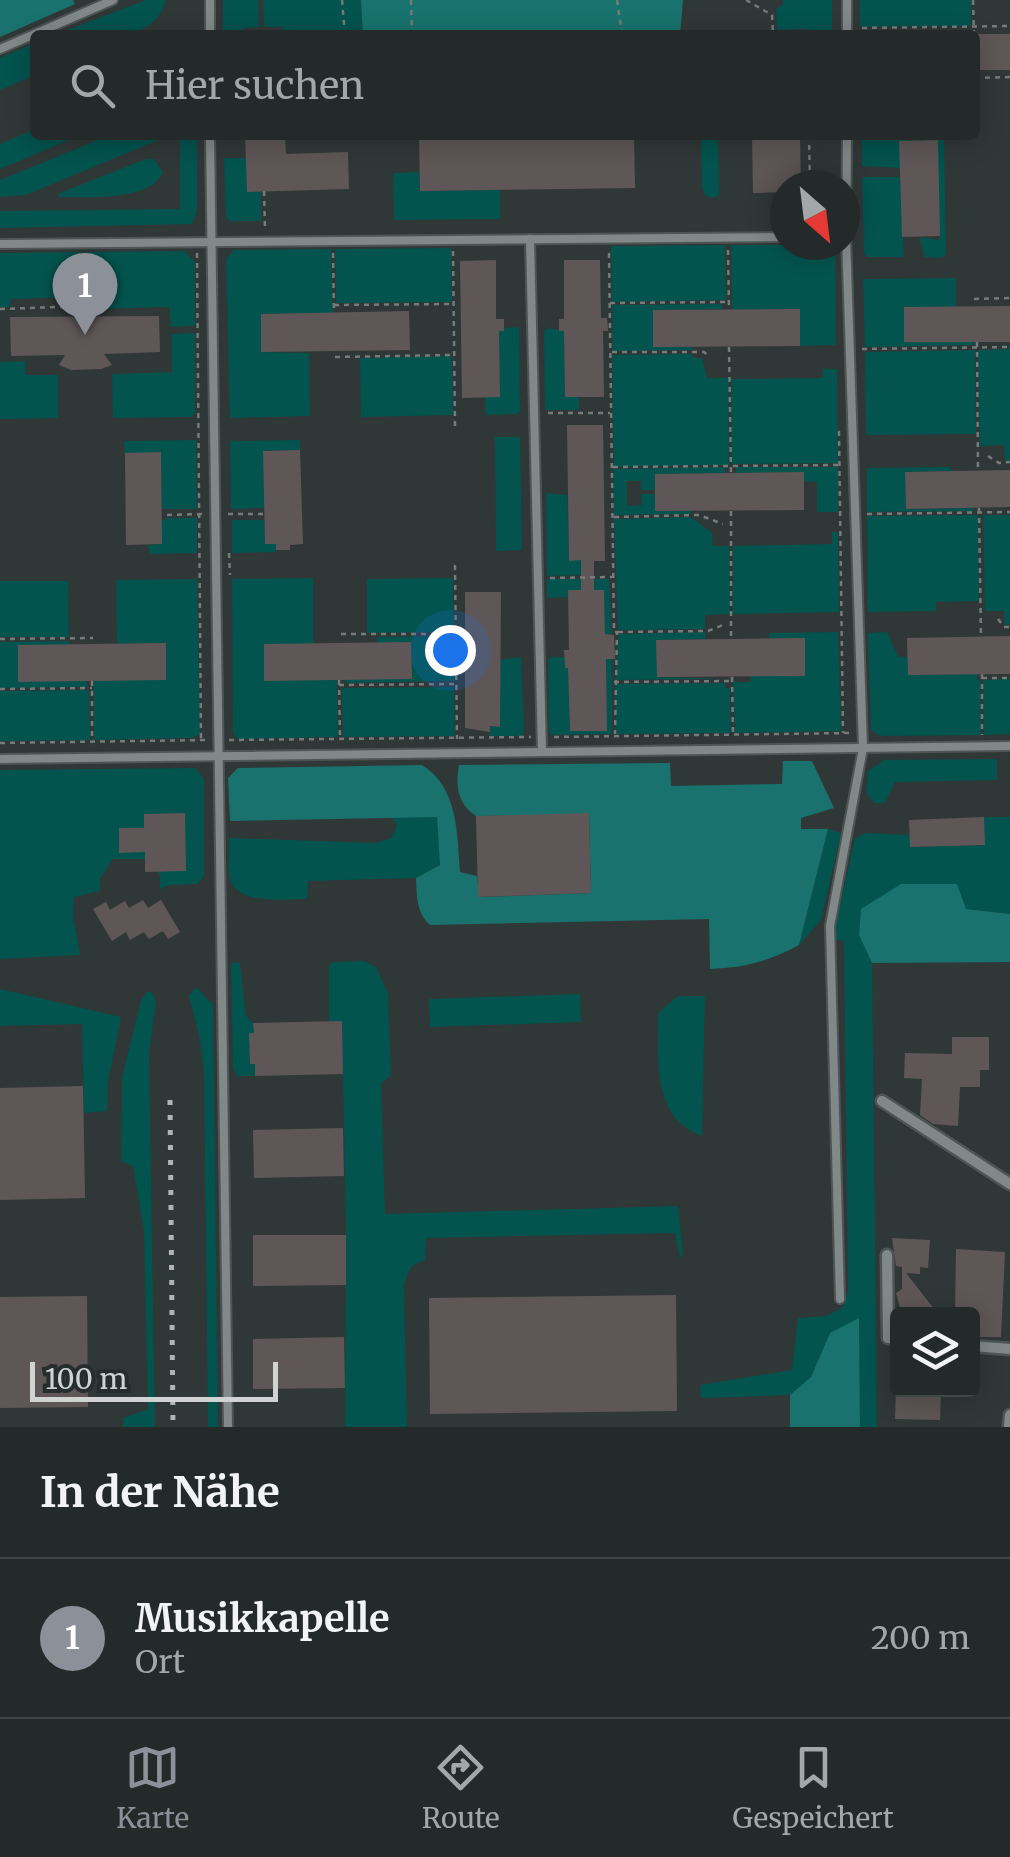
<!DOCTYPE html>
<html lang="de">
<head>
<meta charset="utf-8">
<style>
	:root { --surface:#242a29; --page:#303635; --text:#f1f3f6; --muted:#a3a7a8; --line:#414646; --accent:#8c9099 }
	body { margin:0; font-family:Merriweather,serif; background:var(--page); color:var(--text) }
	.controls { position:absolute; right:30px; bottom:30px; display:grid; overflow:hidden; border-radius:10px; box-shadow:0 5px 25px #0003 }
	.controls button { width:90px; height:90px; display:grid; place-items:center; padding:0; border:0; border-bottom:2px solid var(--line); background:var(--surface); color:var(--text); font:50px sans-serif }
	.compass { position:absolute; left:770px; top:170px; width:90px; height:90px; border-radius:50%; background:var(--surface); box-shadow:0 5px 25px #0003; rotate:152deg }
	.scale { position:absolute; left:30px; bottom:25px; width:248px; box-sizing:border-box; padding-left:10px; border:5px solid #cfd4d3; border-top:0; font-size:28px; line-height:35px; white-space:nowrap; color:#cfd4d3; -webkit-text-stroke:8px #262e2d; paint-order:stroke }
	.you { position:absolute; left:450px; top:650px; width:35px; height:35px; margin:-25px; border:8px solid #fff; border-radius:50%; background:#1a73e8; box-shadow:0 0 0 15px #1a73e833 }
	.badge { display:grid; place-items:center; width:65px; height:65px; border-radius:50%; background:var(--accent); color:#fff; font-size:32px; font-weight:700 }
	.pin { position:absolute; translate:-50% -82px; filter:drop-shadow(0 2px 5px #0008) }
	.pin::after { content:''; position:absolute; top:52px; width:35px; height:30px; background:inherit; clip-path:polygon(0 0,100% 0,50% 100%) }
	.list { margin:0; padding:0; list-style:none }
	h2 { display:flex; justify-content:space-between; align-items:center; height:130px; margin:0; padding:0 40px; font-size:42px }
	h2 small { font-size:32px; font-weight:400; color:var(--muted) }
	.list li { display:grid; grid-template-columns:65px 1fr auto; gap:30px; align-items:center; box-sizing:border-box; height:160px; padding:0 40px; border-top:2px solid var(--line) }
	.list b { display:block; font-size:38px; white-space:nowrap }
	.list p { margin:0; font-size:32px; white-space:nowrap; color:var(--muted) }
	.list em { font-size:32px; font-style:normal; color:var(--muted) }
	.icon { flex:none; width:55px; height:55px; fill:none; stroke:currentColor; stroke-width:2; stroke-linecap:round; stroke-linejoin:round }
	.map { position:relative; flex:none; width:1010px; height:1427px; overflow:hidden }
	.search { position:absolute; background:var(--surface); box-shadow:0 5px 25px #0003; left:30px; right:30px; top:30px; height:110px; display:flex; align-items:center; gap:25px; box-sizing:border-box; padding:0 35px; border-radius:10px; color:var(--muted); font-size:38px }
	.sheet { height:290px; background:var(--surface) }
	nav { display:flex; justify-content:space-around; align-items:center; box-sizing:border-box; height:140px; border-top:2px solid var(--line); background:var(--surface); font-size:28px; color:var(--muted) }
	nav a { display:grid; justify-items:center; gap:5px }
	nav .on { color:var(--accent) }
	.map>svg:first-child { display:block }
	.green { fill:#03534e }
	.forest { fill:#19726d }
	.building { fill:#5f5757 }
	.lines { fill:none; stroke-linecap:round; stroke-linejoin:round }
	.lane-casing { stroke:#4f5554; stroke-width:12 }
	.street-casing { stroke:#4f5554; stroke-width:15 }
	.path { stroke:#747b7a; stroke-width:2.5; stroke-dasharray:5 5; stroke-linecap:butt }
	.lane { stroke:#808988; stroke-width:8 }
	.street { stroke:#808988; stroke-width:10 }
	.rail { stroke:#afb5b4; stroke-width:5; stroke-dasharray:5 10; stroke-linecap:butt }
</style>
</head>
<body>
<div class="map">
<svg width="1010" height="1427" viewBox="0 0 1010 1427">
	<rect width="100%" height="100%" fill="#303837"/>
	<g class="green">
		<path d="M146,0h20c-13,48 -73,35 -112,35z"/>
		<path d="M223,0h35l1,27 -16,1v7h-20z"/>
		<path d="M263,0h98l2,35h-80l-1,-8h-18z"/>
		<path d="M783,0h49v35h-22l-1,-6 -32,1 -1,-21 7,-4z"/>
		<path d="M860,0h111v26l-111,1z"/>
		<path d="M35,43v32l-35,15v-32z"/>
		<path d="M35,129v6h46l-81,34v-25z"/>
		<path d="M110,135h51l-5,6 -130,54 -26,2v-17z"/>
		<path d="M180,135h17v77l-5,12 -192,4v-17l180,-2z"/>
		<path d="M701,135h17l1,60 -6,3 -7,-2 -4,-8z"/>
		<path d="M862,135h46l2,6 -10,27 -38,-2z"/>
		<path d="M911,135h33l2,119 -4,4 -18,-1 -4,-20 18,3 2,-5 -18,-98 -11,1z"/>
		<path d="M224,158h22l1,33h14v30h-31l-4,-3z"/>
		<path d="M146,159h8l9,13c-12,30 -78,25 -105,25l2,-4z"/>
		<path d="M419,172l1,19 80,-1v29l-106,1 -1,-47z"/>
		<path d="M862,177h38l4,80h-37l-3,-4z"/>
		<path d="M725,245l1,55 -114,2 -1,-56z"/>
		<path d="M731,245h79v5l25,-1 1,96 -36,1 -1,-37 -67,1z"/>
		<path d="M451,248l1,54 -116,1 -1,-54z"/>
		<path d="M331,249l2,64 -72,1v38l48,1 1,63 -80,2 -4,-159 8,-9z"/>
		<path d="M184,251l11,11v64l-24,1 -2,-20 -81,2 -2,-57z"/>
		<path d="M83,252l1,45 -73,2 -1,8h-10v-54z"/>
		<path d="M956,278v29h-52v35h70v3l-109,2 -2,-68z"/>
		<path d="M722,304v5l-69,1v37h39v3l-79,1 -1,-46z"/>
		<path d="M519,327l1,84 -3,3 -31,1 -1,-18h15l-1,-66 5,-3z"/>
		<path d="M548,328l16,3 1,66h14v13h-34l-1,-79z"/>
		<path d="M195,333v79l-3,5 -79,1 -1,-44 60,-2 -1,-38z"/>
		<path d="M1010,349v111h-5l-1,-15 -24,1 -2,-96z"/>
		<path d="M975,350l1,84 -110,1 -1,-83z"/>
		<path d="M692,354l1,4h9l5,20h21l1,87 -115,2 -2,-112z"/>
		<path d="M449,356l3,2 1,57 -92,2 -1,-59z"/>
		<path d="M25,361l1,14h32v43l-58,1v-57z"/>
		<path d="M823,369h14l1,94 -106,1 -1,-85 92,-1z"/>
		<path d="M495,437h25l2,113 -26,1z"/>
		<path d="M196,440l1,69h-35l-1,-56h-36l-1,-12z"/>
		<path d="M300,440v10l-37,1 1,57 -33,1 -1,-68z"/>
		<path d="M725,467v6l-69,1 -1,16h-14v-9h-14v25l15,-1 -1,-11h14l1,17h35v3l-77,1 -1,-46z"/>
		<path d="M736,467h102v45h-21v-30l-13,-1 -1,-9 -67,1z"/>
		<path d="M949,467l3,4 -47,1 1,37 67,-1v3l-106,1v-44z"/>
		<path d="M546,493l21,2 2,65h12l2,15 -36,1z"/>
		<path d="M978,515l1,86 -43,1v9l-68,1 -1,-96z"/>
		<path d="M983,515h27v110h-5l-1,-14h-19z"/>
		<path d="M691,517l21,16 1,13h16l1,68 -25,1v14l-87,1 -4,-111z"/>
		<path d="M167,518h30v35l-47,1 -2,-9 14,-1 -1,-23z"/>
		<path d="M232,520h32l1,23 11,1v8l-44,1z"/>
		<path d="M832,532h6l1,80 -106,2v-68l99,-2z"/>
		<path d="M313,578v66l24,36 1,57 -100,2 -5,-5 -1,-155z"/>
		<path d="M453,578l1,54 -87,1v-54z"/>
		<path d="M197,579l3,155 -8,4 -98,2v-59l72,-2v-36l-49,1 -1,-64z"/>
		<path d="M547,579h62l3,55h-7l-1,-44h-36v7l-21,1z"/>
		<path d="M0,581h68l1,56h-69z"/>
		<path d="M705,632v7l-48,1v37l68,2 -109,1 2,-46z"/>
		<path d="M838,632l3,99 -106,2 -2,-51h18v-6l54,-38h-36v-5z"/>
		<path d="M887,632l11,25h10v18l69,-1v5l3,1 1,55 -99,1 -11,-5 -3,-98z"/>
		<path d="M454,636v45l-109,2v-3l67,-2 -1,-36 -34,1v-6z"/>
		<path d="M69,641l19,46 -88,1v-46z"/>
		<path d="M521,657l3,75 -3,4h-31v-9l10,-1v-66z"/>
		<path d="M551,657h14l3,11 2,63 37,-1 -1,-71h6v75l-61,1 -2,-3 -1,-72z"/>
		<path d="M1010,679v55l-26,1 -1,-55z"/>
		<path d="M725,683v5h5l1,45 -115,1 -1,-50z"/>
		<path d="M454,687l1,49 -112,1 -1,-49z"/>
		<path d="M89,690l1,50 -90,1v-50z"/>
		<path d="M997,759v21l-102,2 -10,21h-11l-8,-10 2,-22 16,-11z"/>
		<path d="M195,768l9,11v97l-7,8 -27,1 -10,4v-14l-12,-16h-35l-13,20v12l-26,6 -1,20 7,38 -80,4v-189z"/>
		<path d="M392,817h45l3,48 -24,13 -108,3 -1,18c-20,0 -67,7 -77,-19 -3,-12 0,-30 -1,-42l147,5 15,-5 6,-12z"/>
		<path d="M984,817h26v97l-44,-5 -107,26 13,28 5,464h-17l-1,-108 -29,14 -19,44 -21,18 -89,3 -1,-13 92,-15 6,-52 29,-2 16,-9 5,-17 -4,-349 -12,-2 23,-101 11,-5 44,2 1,12 73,-2z"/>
		<path d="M828,829l13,4 -20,87 -22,25z"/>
		<path d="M364,961l12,6 12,26 3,82 -10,9 4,130 293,-8 5,49 -3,3 -5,-25 -249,5 -1,23c-15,2 -17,11 -21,24l3,142h-62l1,-192 -4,-213 -13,-1v-54l2,-5z"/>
		<path d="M231,963h9l6,53 7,7 1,10 -5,1 1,29 5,1v12h-18l-4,-8z"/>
		<path d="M196,987l17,18 5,422h-10l-4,-357 -5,-35 -10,-39z"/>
		<path d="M0,989l121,28 -13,64 -1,30 -23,2 -2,-89 -82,2z"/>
		<path d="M147,992h5l4,10 -7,51 6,374h-32v-9l25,-9 -4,-178 -11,-65 -12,-5 1,-83 19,-78z"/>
		<path d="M580,994l1,28 -151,5 -1,-28z"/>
		<path d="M678,996h27l-3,140c-52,-19 -43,-78 -44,-123z"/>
	</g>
	<g class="forest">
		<path d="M0,0h73l2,4 -75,33z"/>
		<path d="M361,0h322l-3,35h-317z"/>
		<path d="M783,761h29l22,47 -33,10v11h27l-29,116c-30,16 -54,23 -89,24l-1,-50 -279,6c-14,-13 -13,-29 -14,-47l24,-13 -3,-48 -207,4 -2,-43 10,-10 184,-3c36,22 35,68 38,107l17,4 2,21 112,-4 -2,-79 -113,2c-18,-11 -21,-31 -17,-51l211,-2 1,23 111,-2z"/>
		<path d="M901,884h56l9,25 44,5v48l-138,1 -13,-28 2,-26z"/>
		<path d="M859,1318l1,109h-70v-32l21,-18 19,-44z"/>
	</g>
	<g class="building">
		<path d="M1010,34v36h-35v-36z"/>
		<path d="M245,135h40l1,19 62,-2 1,37 -102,3z"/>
		<path d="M634,135l1,53 -215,3 -1,-55z"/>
		<path d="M752,135h48l1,50h-16v7l-32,1z"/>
		<path d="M938,140l2,96 -38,1 -3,-96z"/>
		<path d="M496,260v59h8v12h-5l1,66 -38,1 -2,-137z"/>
		<path d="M564,260h36l1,58h6l1,13h-5l1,66h-39l-1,-66h-5v-12h5z"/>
		<path d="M1010,306v36h-106v-35z"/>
		<path d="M800,309v37l-147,1v-37z"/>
		<path d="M409,311l1,39 -149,2v-38z"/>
		<path d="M159,316l1,36 -56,2 8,11 -11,4 -30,1 -12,-5 6,-10 -54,1 -1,-39z"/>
		<path d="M567,425h36l2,136h-11v29h10l1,44 9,1 1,24h-9l1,72h-37l-2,-63h-3l-1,-18h5l-1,-60h13v-30l-12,1z"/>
		<path d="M300,450l3,94 -13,1v5h-14v-6h-11l-2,-93z"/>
		<path d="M161,452l1,92 -36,1 -1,-92z"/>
		<path d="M1010,470v37l-104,2 -1,-37z"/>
		<path d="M804,472v38l-149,1v-37z"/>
		<path d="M465,592h36l-1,135 -10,-1v6l-25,-4z"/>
		<path d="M1010,636v38l-102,1 -1,-37z"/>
		<path d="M805,638v38l-148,1 -1,-37z"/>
		<path d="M411,642l1,37 -148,2v-37z"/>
		<path d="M166,643v37l-148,2v-37z"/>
		<path d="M185,813l1,58 -41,1v-20l-26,1v-25h25v-14z"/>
		<path d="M589,813l2,80 -113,4 -2,-81z"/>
		<path d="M984,817l1,28 -75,2 -1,-27z"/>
		<path d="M143,900l5,8 13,-8 19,32 -12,7 -5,-8 -14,8 -5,-7 -14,8 -4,-8 -14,9 -19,-32 13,-7 4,8 15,-9 4,7z"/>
		<path d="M342,1021l1,53 -88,2v-12h-5l-1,-31h5l-1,-10z"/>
		<path d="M952,1037h37v33h-9v17h-20l-2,39 -25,-2 -13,-9 2,-36 -18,-1 1,-25 47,1z"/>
		<path d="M83,1086l2,112 -85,2v-112z"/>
		<path d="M343,1128l1,48 -90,2 -1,-48z"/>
		<path d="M253,1235h93v50l-93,1z"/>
		<path d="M892,1238l38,2 -2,28 -8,-1v7l-14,-1 32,41h-42l4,-7 -4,-14 6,-4v-22l-6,-1z"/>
		<path d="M956,1249l49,3 -4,85h-29v-23h-17z"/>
		<path d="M676,1295l1,116 -247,3 -1,-116z"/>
		<path d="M87,1296l1,111 -88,1v-111z"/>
		<path d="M344,1337l1,51 -92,1v-50z"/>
		<path d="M896,1390h45l-1,30 -45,-1z"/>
	</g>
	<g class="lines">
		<g class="lane-casing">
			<g id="lane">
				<path d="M210,0v35"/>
				<path d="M847,35v-35"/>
				<path d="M0,49l113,-49"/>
				<path d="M210,135l18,1292"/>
				<path d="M530,239l12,513"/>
				<path d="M0,244l785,-7"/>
				<path d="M0,759l1010,-13"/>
				<path d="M840,1299l-10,-373 33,-178 -17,-512 1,-101"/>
			</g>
		</g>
		<g class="street-casing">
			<g id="street">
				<path d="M882,1101l128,83"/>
				<path d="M887,1255l1,83 10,1"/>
				<path d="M972,1346l38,3"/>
				<path d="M1009,1427l1,-12"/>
			</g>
		</g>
		<g class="path">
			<path d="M342,0l3,35"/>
			<path d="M411,0l1,35"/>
			<path d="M617,0l5,35"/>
			<path d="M746,0l26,15 1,18 35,-1v3"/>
			<path d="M973,0l1,34"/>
			<path d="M862,28l148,-2"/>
			<path d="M975,78l35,-1"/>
			<path d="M809,135l1,50"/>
			<path d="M264,191l1,39"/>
			<path d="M728,250l1,59"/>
			<path d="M453,251l2,175"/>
			<path d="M197,253l4,487"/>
			<path d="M333,253l1,60"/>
			<path d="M609,253l5,379h3l-2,102"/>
			<path d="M85,258l1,59"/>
			<path d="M974,299l36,-1"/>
			<path d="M610,303l119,-1"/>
			<path d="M334,305l118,-1"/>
			<path d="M0,309l86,-3"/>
			<path d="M977,342l1,128"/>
			<path d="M729,347l2,126"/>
			<path d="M862,349l148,-2"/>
			<path d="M612,352h92l5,4"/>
			<path d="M335,357l117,-2"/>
			<path d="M548,413h62"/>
			<path d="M839,431l4,302"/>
			<path d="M988,456l11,7 11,-1"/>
			<path d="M613,467l227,-2"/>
			<path d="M979,508l2,129"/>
			<path d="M731,511v128"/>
			<path d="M228,514h36"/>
			<path d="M867,514l143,-2"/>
			<path d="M167,515l38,-1"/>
			<path d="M614,517l85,-2 24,9"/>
			<path d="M229,553l1,22"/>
			<path d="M455,565l2,174"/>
			<path d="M550,578l62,-1"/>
			<path d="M998,619l6,8h6"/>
			<path d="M618,632l90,-1 15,-6"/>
			<path d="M341,634h114"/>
			<path d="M0,639l93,-1"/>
			<path d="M982,674v61"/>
			<path d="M732,677l1,58"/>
			<path d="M982,678h28"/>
			<path d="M339,680l1,58"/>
			<path d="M92,681v58"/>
			<path d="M614,682l118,-1"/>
			<path d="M339,685l118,-1"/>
			<path d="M0,689l92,-1"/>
			<path d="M554,737l297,-4"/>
			<path d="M229,740l302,-3"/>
			<path d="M0,743l206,-3"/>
		</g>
		<use href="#lane" class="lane"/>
		<use href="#street" class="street"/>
		<path class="rail" d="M170,1100l3,327"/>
	</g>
</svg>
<div class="controls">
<button><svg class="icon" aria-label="layers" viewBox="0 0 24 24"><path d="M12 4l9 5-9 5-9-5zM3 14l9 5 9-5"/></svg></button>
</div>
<svg class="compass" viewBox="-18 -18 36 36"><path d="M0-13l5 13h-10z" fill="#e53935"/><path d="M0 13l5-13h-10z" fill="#a3a7a8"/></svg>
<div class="scale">100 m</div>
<div class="you"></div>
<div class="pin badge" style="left:85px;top:335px">1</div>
<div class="search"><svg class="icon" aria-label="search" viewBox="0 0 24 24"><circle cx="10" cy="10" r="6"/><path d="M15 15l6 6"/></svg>Hier suchen</div>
</div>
<section class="sheet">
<h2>In der Nähe<small></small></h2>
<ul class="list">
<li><span class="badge">1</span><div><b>Musikkapelle</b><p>Ort</p></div><em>200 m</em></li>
</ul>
</section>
<nav>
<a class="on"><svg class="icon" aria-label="map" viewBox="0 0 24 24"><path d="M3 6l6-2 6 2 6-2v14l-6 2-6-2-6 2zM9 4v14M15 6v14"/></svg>Karte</a>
<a><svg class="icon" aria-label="directions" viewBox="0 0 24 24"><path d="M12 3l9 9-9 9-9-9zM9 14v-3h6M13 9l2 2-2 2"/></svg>Route</a>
<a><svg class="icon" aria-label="saved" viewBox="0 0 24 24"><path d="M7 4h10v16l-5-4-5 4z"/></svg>Gespeichert</a>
</nav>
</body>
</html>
